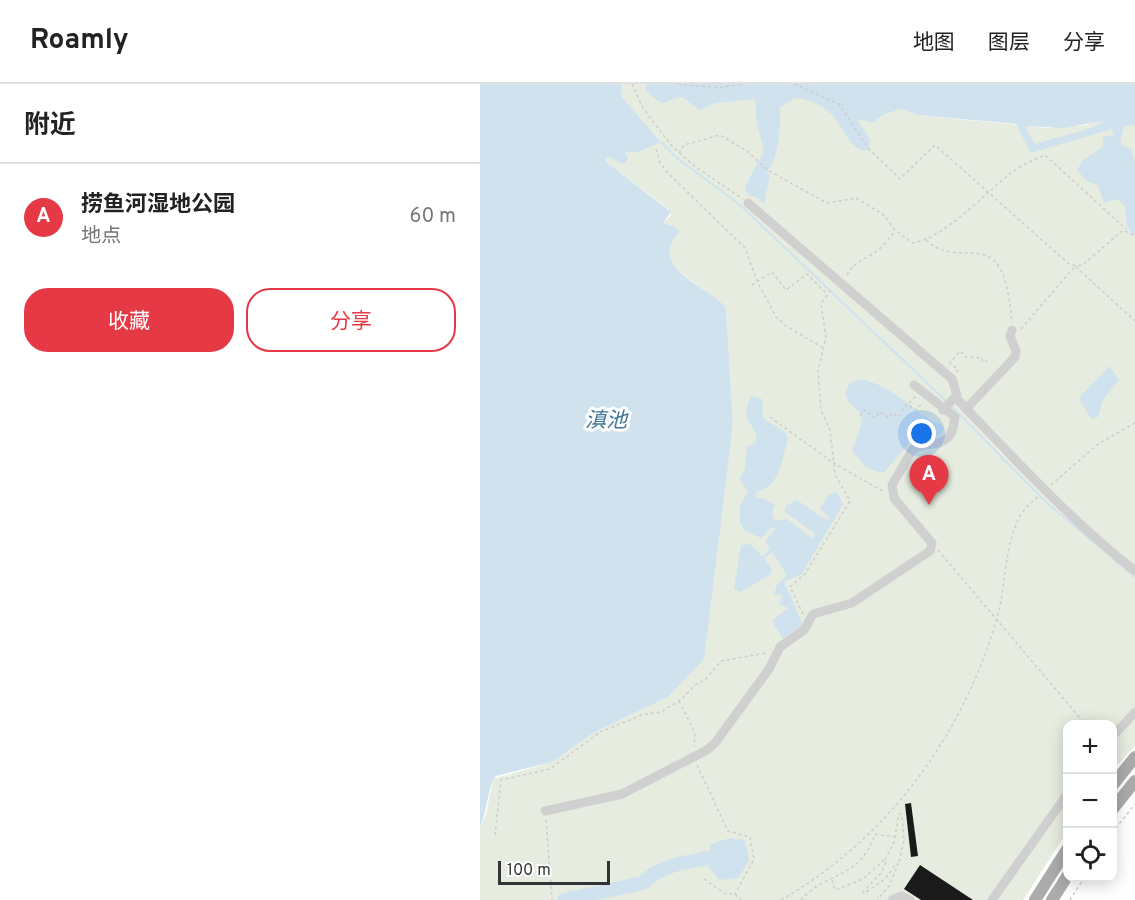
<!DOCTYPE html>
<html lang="zh">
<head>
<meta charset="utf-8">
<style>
	:root { --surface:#fff; --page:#f6f6f6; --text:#222; --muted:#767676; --line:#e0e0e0; --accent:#e63946 }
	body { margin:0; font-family:Overpass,"Noto Sans SC",sans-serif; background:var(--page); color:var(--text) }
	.controls { position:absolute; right:18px; bottom:18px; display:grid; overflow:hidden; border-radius:12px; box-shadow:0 3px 15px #0003 }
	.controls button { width:54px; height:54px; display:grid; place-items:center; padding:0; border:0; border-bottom:2px solid var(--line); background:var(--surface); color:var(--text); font:30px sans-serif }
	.scale { position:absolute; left:18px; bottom:15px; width:112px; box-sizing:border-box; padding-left:6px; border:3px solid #333; border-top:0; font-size:16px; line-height:21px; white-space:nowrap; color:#333; -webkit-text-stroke:4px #fff; paint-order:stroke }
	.you { position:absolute; left:442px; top:350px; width:21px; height:21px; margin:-15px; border:4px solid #fff; border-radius:50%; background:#1a73e8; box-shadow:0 0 0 9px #1a73e833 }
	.badge { display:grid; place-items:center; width:39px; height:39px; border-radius:50%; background:var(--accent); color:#fff; font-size:20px; font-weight:700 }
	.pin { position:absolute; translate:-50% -50px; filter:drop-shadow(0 2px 3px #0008) }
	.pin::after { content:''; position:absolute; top:32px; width:21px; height:18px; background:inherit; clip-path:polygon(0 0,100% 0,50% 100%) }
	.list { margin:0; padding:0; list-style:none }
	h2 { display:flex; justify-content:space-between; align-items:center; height:78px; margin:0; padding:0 24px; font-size:26px }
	h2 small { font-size:20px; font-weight:400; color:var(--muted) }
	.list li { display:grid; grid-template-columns:39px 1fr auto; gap:18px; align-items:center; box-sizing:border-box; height:108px; padding:0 24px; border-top:2px solid var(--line) }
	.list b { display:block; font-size:22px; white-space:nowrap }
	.list p { margin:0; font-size:20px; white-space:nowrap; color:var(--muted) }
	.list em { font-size:20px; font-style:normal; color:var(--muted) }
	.actions { display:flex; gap:12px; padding:18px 24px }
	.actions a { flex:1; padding:14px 0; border:2px solid var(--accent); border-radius:24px; text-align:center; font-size:21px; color:var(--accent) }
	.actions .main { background:var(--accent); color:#fff }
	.icon { flex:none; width:33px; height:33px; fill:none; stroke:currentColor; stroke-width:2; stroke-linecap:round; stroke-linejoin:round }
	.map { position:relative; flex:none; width:655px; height:816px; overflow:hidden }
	header { display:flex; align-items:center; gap:36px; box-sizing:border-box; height:84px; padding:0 30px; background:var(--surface); border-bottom:2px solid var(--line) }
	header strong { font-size:28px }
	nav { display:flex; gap:33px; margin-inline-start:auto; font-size:21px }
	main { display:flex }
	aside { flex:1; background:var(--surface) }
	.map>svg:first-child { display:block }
	.green { fill:#e6ecdf }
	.water { fill:#cfe2ee; fill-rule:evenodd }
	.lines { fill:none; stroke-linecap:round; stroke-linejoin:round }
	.stream { stroke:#cfe2ee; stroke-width:2 }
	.river { stroke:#cfe2ee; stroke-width:14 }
	.building { fill:#1a1a1a }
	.path { stroke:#cdcdcd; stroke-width:1.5; stroke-dasharray:3 3; stroke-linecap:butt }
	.minor { stroke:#d0d0d0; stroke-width:9 }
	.major { stroke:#ababab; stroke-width:12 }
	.labels { text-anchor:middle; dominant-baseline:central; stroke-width:6; stroke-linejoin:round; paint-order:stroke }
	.water-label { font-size:21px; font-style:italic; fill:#3f7597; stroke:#fff }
</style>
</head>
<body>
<header>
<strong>Roamly</strong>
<nav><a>地图</a><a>图层</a><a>分享</a></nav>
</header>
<main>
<aside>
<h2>附近<small></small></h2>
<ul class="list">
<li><span class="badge">A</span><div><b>捞鱼河湿地公园</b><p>地点</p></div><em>60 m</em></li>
</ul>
<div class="actions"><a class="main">收藏</a><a>分享</a></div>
</aside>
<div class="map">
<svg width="655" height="816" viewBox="0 0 655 816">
	<rect width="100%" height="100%" fill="#fff"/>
	<path class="green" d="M141,0h199l25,10 25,3 48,18 130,13 37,-3 50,-12v633l-22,24 -1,-46h-44l-1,108 -44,68h-543v-73l6,-13 7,-35 59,-17 43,-30 73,-35 49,-151 16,-122 -7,-117 -54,-41 -4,-13 5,-16 5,-3 -15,-11 8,-8 -3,-6 -63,-48v-3l5,-1 9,6 6,-12 36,-9 -40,-46z"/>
	<g class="water">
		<path d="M0,0h141v12l40,46 -24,10h-12l3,7 -3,4h-6l-9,-6 -5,1v3l66,51 -8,11 12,4 5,5c-35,34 25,53 46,75l7,117 -29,235 -36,38 -73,35 -43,30 -56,14c-8,8 -9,37 -16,51z"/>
		<path d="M166,0h489v41l-11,1 -4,16 3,4 8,2 4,13v75c-14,-12 -6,-18 -11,-31l-7,-6 -13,4 -6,-18 -11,-4 -10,-11 6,-10 20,-13v-10l11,-2 -2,-6 -81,24 -15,-29 -98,-9 -17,-6 -17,5 -12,9 -15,-4 13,20 -1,10 -5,2c-27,-9 -18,-48 -70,-53l-14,10c0,19 -1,50 -13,64l3,3 -6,29 -7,-7 -9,-2 -3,-8 19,-36 -7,-27 -2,-25 -40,4 -16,7 -17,-13c-23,3 -14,15 -36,-7zM624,37c-9,9 -53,17 -69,23l-10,-18 37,2z"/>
		<path d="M630,282l9,14 -16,20 -5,17 -7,2 -12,-21z"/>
		<path d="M380,295c29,6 45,24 69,40 7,5 10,2 15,9 -8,18 -17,11 -33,12l-26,32c-16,1 -25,-10 -33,-22l9,-24v-12l-12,-12 -4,-7 4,-11z"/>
		<path d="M271,312l11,3 1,19 22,14 3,6c-6,19 -8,50 -31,53l-2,7 10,1 10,6 -3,9 3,7 12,-2 26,20 1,-6 -29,-21 1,-6 11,-6 31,21 2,-3 -10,-9 8,-14 9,-3 6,12 -41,70 -18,8 20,45 -19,15 -13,-21 16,-13 -9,-4 3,-9 -8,-1 3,-9 10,-10 -15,-23 -8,6 8,11 -1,5 -30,18 -7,-3 7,-44 9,-1 12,12 8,-7 -5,-8 11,-13 -4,-1 -11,11 -14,-6 -7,-8v-18l8,-15 -9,-12 6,-10 2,-23 8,-3 2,-5c-4,-18 -18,-18 -6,-42z"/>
		<path d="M250,754l15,2 4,21 -11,17 -19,2 -14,-18 6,-18z"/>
	</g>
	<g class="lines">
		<g class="stream">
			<path d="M181,58l17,17 61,45 208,198"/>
			<path d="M471,322l97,98 60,50"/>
			<path d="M632,474l23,19"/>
		</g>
		<path class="river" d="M84,816l79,-17 12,-10 19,-8 32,-7"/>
	</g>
	<g class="building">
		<path d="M431,719l7,53 -7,1 -6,-53z"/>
		<path d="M440,781l53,35h-52l-17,-11z"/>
	</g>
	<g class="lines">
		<g class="path">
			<path d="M152,0l11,24 28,37 22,20 50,34"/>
			<path d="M198,0l41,4 23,-4"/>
			<path d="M314,0l45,20 30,45 31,30 35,-34 134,119 9,2 6,-2 39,-34 12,6"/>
			<path d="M176,65l4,14 9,11 76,74 12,33 19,36 10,9 36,21"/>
			<path d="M199,69l5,-8 36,-10 27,16 22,20 58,32 29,-5 28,17 11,15 18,13c33,-6 72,-50 98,-70 10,-8 23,-13 34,-18l81,74"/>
			<path d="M446,156c22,21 44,7 63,17 19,10 21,48 23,66"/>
			<path d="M367,191c6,-12 16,-15 27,-22 9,-5 15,-15 21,-22"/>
			<path d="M272,201l20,-13 14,18 21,-16 19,19"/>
			<path d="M541,245l54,-63 60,55"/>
			<path d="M476,288l2,-2 -8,-7 10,-12 6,6 16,1v3h5"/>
			<path d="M429,319l7,-7"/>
			<path d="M380,332l4,-6 12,8 3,-6 10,6 3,-5 6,4 9,-13 9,6 7,-8"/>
			<path d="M290,333l62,45 52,30"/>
			<path d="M571,401l47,-41 37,-21"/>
			<path d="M458,466l147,174"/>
			<path d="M323,530l-13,-27 15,-13 45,-73 -15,-27 -5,-44 -9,-20 -3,-39 8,-34 -5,-33 11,-16"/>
			<path d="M199,617l16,32 -1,13"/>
			<path d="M217,681l31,66 22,6 4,22 -19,35"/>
			<path d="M66,736l6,80"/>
			<path d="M632,749l23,-29"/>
			<path d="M15,751l6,-55 49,-11 50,-37 42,-17 19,-3 21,-13 13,-14 10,-5 16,-19 45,-8"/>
			<path d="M405,776l9,-18 5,-28 3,1 2,25 -5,23"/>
			<path d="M224,795l22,15h9l6,6"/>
			<path d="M352,796l3,10 28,-11 21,-19 2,2 -5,11 -18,19 2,1 20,-14 11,-15h2l-9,22 -12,14"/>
			<path d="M301,816c106,-61 182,-164 216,-282 9,-31 7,-68 21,-98 4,-10 13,-17 21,-24"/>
			<path d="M321,816c26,-30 58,-19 74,-66l20,3"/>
			<path d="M590,816l14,-22"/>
		</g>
		<g class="minor">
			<path d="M268,119l204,176 5,16 -14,15"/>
			<path d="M476,314c58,60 113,121 179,173"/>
			<path d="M486,325l49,-52 1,-6 -6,-15 2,-6"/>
			<path d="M632,653l23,-25"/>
			<path d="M65,727l77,-17 85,-44 8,-7 54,-74 11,-22 24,-17 9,-16 39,-11 78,-52 2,-8 -38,-45 -2,-13 21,-36c17,-9 39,3 42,-32l-41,-32"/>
			<path d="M412,816l10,-4 8,4"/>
			<path d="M512,816l76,-107"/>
		</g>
		<g class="major">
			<path d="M632,702l23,-29"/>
			<path d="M632,726l23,-29"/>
			<path d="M555,816l33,-52"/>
			<path d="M572,816l16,-25"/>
		</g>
	</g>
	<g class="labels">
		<g class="water-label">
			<text x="126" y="337">滇池</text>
		</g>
	</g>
</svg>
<div class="controls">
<button>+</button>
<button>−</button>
<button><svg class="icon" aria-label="locate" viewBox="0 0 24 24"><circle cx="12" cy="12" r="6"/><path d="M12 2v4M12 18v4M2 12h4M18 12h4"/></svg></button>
</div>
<div class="scale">100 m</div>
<div class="you"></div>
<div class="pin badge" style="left:449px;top:421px">A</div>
</div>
</main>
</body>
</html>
